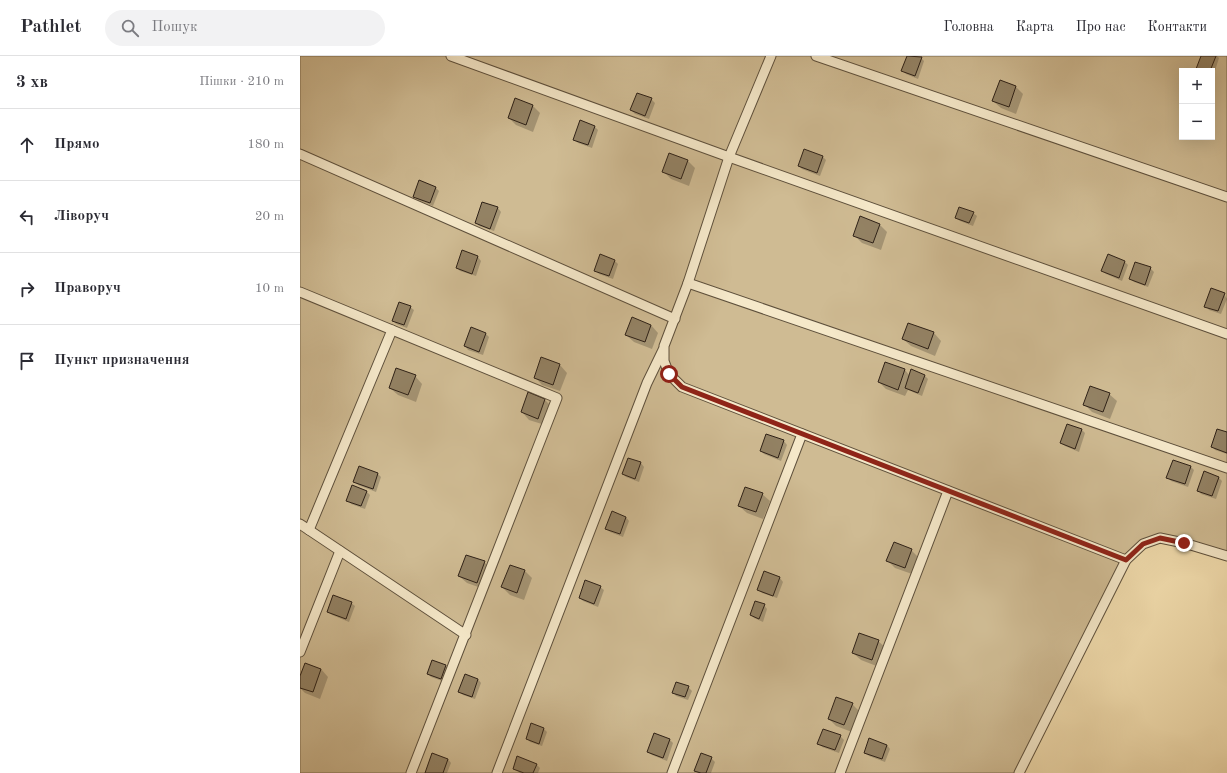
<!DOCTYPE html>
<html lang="uk">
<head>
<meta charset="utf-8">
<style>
	:root { --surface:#fff; --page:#f2f2f3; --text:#2b2b33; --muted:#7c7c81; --line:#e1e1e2 }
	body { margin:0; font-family:"Old Standard TT",serif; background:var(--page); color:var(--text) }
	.controls { position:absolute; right:12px; top:12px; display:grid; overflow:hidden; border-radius:0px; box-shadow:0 4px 16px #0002 }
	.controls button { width:36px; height:36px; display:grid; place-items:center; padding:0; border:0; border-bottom:1px solid var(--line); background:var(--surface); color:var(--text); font:20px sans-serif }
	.stop { position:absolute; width:12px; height:12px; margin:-9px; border:3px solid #8f2418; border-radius:50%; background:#fff }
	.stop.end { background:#8f2418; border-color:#fff; box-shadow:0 1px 4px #0008 }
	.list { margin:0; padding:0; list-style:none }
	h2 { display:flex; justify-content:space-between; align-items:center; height:52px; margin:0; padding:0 16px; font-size:17px }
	h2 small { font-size:13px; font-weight:400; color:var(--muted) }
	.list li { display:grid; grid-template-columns:26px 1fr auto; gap:12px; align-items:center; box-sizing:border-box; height:72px; padding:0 16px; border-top:1px solid var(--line) }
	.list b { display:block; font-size:15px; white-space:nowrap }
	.list em { font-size:13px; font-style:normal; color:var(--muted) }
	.icon { flex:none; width:22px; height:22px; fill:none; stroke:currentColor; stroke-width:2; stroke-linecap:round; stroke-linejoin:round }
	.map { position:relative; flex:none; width:927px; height:717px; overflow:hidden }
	header { display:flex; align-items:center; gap:24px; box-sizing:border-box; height:56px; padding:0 20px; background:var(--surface); border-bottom:1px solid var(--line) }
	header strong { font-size:19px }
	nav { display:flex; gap:22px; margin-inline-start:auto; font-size:14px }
	.search { width:280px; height:36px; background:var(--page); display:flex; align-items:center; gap:10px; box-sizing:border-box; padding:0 14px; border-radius:22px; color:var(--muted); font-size:15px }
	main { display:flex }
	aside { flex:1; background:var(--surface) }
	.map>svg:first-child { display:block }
	.green { fill:#cfbb93; stroke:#7e6e55; fill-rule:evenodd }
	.shadow { fill:#0003 }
	.building { fill:#938264; stroke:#2e2117 }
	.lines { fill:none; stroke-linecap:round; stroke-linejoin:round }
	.service-casing { stroke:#5e503c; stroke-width:11 }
	.service { stroke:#f5e8c9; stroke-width:9 }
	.route { stroke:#8f2418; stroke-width:5 }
</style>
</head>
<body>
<header>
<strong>Pathlet</strong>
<div class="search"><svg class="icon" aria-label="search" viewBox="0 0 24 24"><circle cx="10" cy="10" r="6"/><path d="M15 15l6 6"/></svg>Пошук</div>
<nav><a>Головна</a><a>Карта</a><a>Про нас</a><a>Контакти</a></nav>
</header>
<main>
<aside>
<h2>3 хв<small>Пішки · 210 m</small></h2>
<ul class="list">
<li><svg class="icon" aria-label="ahead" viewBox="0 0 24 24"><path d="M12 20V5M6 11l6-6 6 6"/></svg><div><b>Прямо</b></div><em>180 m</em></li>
<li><svg class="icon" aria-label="left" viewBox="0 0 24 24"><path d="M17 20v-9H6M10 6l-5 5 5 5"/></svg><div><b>Ліворуч</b></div><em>20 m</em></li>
<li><svg class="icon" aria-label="right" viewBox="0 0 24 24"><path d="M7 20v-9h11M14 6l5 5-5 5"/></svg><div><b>Праворуч</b></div><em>10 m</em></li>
<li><svg class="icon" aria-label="arrive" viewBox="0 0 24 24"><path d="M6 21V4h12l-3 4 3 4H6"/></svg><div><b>Пункт призначення</b></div></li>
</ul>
</aside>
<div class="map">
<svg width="927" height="717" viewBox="0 0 927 717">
	<rect width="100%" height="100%" fill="#f0dbac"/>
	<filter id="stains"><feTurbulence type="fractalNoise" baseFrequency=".005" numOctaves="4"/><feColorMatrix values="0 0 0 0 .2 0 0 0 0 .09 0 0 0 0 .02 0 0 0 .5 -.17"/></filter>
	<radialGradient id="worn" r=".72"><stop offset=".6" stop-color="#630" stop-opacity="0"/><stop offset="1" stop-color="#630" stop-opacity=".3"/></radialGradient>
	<path class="green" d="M0,0h927v500l-67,-18 -34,22 -107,213h-719zM882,15h30v66h-30z"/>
	<g class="shadow">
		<path d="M608,0h9l4,2 3,3 -6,18 -12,-5 -3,-3z"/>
		<path d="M902,0h15l2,2 -6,19 -1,-6h-12l-3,-2z"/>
		<path d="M700,25l16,6 7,7 -7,20 -15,-6 -8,-7z"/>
		<path d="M351,43l4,4 -6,16 -14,-5 -4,-4z"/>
		<path d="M233,50l7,7 -7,19 -17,-7 -7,-7z"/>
		<path d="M295,71l3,3 -6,18 -14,-5 -4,-3z"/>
		<path d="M523,101l3,3 -6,16 -18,-7 -3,-3z"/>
		<path d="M388,105l7,7 -6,18 -18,-7 -7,-7z"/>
		<path d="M135,131l4,4 -6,15 -15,-6 -4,-4z"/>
		<path d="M183,147l15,5 3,4 -7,19 -15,-5 -3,-4z"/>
		<path d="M673,157l4,3 -4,10 -13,-5 -4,-3z"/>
		<path d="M580,169l7,7 -6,18 -19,-7 -8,-8z"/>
		<path d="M163,196l15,5 3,4 -5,15 -16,-5 -3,-3z"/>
		<path d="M315,205l3,3 -5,15 -14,-5 -4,-4z"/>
		<path d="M825,206l3,3 -6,16 -16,-7 -4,-3z"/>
		<path d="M850,212l4,4 -6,15 -14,-5 -4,-4z"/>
		<path d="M924,238l3,5 -6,15 -12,-4 -3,-4z"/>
		<path d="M110,251l4,3 -7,18 -11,-4 -3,-4z"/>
		<path d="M608,268l26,9 7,8 -6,15 -24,-10 -8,-7z"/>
		<path d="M351,269l7,8 -6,16 -18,-7 -8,-7z"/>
		<path d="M186,278l3,3 -6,18 -15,-5 -3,-4z"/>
		<path d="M586,307l19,7 5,6 14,-1 4,4 -6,17 -14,-6 -3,6 -19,-7 -7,-7z"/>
		<path d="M260,309l7,8 -7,18 -18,-6 -7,-8z"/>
		<path d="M115,320l7,8 -6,18 -18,-7 -8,-7z"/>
		<path d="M809,338l8,7 -7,18 -18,-7 -8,-8z"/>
		<path d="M244,343l8,8 -7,18 -16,-5 -7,-8z"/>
		<path d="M768,369l14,5 3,3 -6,19 -14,-6 -4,-3z"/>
		<path d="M927,377v21l-12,-4 -3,-4z"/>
		<path d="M467,379l17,6 3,4 -6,16 -17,-7 -3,-3z"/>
		<path d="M328,403l13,4 3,4 -5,15 -13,-5 -3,-3z"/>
		<path d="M60,411l18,7 3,3 -5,15 -18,-7 -3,-4z"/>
		<path d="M891,411l3,3 -6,17 -17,-6 -3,-3z"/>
		<path d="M904,416l15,6 3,3 -6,18 -15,-5 -3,-4z"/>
		<path d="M66,435l4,4 -5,14 -14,-5 -3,-4z"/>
		<path d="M462,438l8,7 -7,18 -16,-6 -8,-7z"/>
		<path d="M326,461l3,4 -6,16 -13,-5 -4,-3z"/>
		<path d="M611,494l7,7 -6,17 -17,-6 -7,-7z"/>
		<path d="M184,506l8,8 -8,19 -17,-6 -8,-7z"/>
		<path d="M225,515l7,7 -8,22 -14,-5 -8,-8z"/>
		<path d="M480,522l3,4 -6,16 -15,-5 -4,-4z"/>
		<path d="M300,531l4,3 -6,17 -15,-6 -3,-3z"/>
		<path d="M51,547l4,3 -6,16 -17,-7 -4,-3z"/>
		<path d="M464,549l3,4 -4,13 -9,-4 -3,-3z"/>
		<path d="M578,585l8,7 -7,19 -18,-7 -8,-7z"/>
		<path d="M133,605l13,5 3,3 -4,13 -14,-5 -3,-3z"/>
		<path d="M5,608l16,5 7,8 -8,22 -15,-6 -5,-5v-9z"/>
		<path d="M178,623l3,4 -6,16 -12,-4 -4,-3z"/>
		<path d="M388,631l4,4 -4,9 -12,-4 -3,-4z"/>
		<path d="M552,648l7,7 -7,21 -16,-6 -7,-7z"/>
		<path d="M232,669l12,4 3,3 -5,14 -12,-4 -3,-4z"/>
		<path d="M540,680l4,4 -5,13 -17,-6 -3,-4z"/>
		<path d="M370,684l3,3 -6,18 -15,-6 -4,-3z"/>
		<path d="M587,689l3,4 -5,13 -16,-6 -4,-3z"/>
		<path d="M411,702l4,4 -4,11h-13l-2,-3z"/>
		<path d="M148,703l3,4 -4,10h-21z"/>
		<path d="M236,708l4,4 -2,5h-18l-6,-4z"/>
	</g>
	<g class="building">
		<path d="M607,0l15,1 -7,19 -14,-5z"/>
		<path d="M901,0h15l-6,15h-9l-5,-2z"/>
		<path d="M700,24l16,6 -7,21 -17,-6z"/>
		<path d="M337,37l15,5 -7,18 -15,-6z"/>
		<path d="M215,42l18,7 -7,20 -18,-7z"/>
		<path d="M280,64l15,6 -7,19 -15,-5z"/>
		<path d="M504,93l19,7 -6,17 -19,-7z"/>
		<path d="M369,97l19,7 -7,19 -19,-7z"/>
		<path d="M119,124l17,7 -6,16 -17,-6z"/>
		<path d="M182,146l16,5 -8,22 -15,-6z"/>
		<path d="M659,151l15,5 -5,11 -14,-5z"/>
		<path d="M560,160l20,8 -7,19 -20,-7z"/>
		<path d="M162,194l16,6 -6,18 -16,-6z"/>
		<path d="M300,198l15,6 -6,16 -15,-5z"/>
		<path d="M808,198l17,7 -6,17 -18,-7z"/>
		<path d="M835,206l16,5 -6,18 -16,-6z"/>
		<path d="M911,232l14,5 -7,18 -14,-4z"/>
		<path d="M99,246l12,4 -7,19 -12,-4z"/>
		<path d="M332,261l19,8 -6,17 -20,-7z"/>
		<path d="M608,267l26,9 -6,17 -26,-10z"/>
		<path d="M171,271l15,6 -7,19 -15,-6z"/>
		<path d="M241,301l19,7 -7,21 -19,-7z"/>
		<path d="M585,306l20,7 -7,21 -20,-8z"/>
		<path d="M96,312l20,7 -8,20 -19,-7z"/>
		<path d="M611,313l14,6 -7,18 -13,-5z"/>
		<path d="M790,330l20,7 -7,19 -20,-7z"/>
		<path d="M228,336l17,7 -7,20 -17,-7z"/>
		<path d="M767,368l15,5 -7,20 -15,-6z"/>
		<path d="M917,373l10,3v21l-16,-6z"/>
		<path d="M466,378l18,6 -6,18 -18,-7z"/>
		<path d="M328,402l13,4 -6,17 -13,-5z"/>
		<path d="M873,404l18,6 -6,18 -19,-6z"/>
		<path d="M59,410l19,7 -5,16 -20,-7z"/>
		<path d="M904,415l15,6 -7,19 -15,-5z"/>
		<path d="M52,429l15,6 -6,15 -15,-5z"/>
		<path d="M445,431l18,6 -7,19 -18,-6z"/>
		<path d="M312,455l14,6 -6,17 -15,-5z"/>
		<path d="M594,486l18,7 -7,19 -19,-7z"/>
		<path d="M166,499l19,6 -8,22 -19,-7z"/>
		<path d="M210,509l15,5 -8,23 -16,-6z"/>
		<path d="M464,515l16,6 -7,19 -16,-6z"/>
		<path d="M285,524l16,6 -7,18 -15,-6z"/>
		<path d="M33,539l19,7 -6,17 -19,-7z"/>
		<path d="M455,545l10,3 -6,15 -9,-4z"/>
		<path d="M559,577l20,7 -7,20 -20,-7z"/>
		<path d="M132,604l14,5 -5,14 -14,-5z"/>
		<path d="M5,607l16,6 -8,23 -13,-4v-12z"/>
		<path d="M165,618l13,5 -6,18 -14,-5z"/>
		<path d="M376,626l13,4 -4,11 -13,-4z"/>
		<path d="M536,641l17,6 -9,22 -16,-6z"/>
		<path d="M231,667l13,5 -5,16 -13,-5z"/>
		<path d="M523,673l18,6 -6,15 -18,-6z"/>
		<path d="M354,677l16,6 -7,19 -16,-6z"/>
		<path d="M569,682l18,7 -5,14 -18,-6z"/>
		<path d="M132,697l16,6 -5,14h-18z"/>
		<path d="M401,697l11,4 -6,16h-5l-7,-2z"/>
		<path d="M217,700l20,8 -4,9h-9l-11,-4z"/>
	</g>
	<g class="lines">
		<g class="service-casing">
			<g id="service">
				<path d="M151,0l278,101 498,177"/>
				<path d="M471,0l-42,101 -41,126 -24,63v15l5,13 13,13 444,173"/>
				<path d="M516,0l411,141"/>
				<path d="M0,98l375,165"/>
				<path d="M388,227l539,185"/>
				<path d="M0,236l257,106 -146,375"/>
				<path d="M0,468l166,111"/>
				<path d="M9,474l83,-200"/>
				<path d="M0,596l40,-101"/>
				<path d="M197,717l150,-390 16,-33"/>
				<path d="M372,717l130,-339"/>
				<path d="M540,717l108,-282"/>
				<path d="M719,717l107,-213 17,-16 17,-6 24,5 43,13"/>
			</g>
		</g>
		<use href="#service" class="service"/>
	</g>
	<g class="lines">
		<path class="route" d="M369,318l13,13 444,173 17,-16 17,-6 24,5"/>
	</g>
	<rect width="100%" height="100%" filter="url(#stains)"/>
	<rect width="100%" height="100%" fill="url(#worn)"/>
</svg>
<div class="controls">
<button>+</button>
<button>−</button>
</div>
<div class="stop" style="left:369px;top:318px"></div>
<div class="stop end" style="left:884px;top:487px"></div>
</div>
</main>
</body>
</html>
